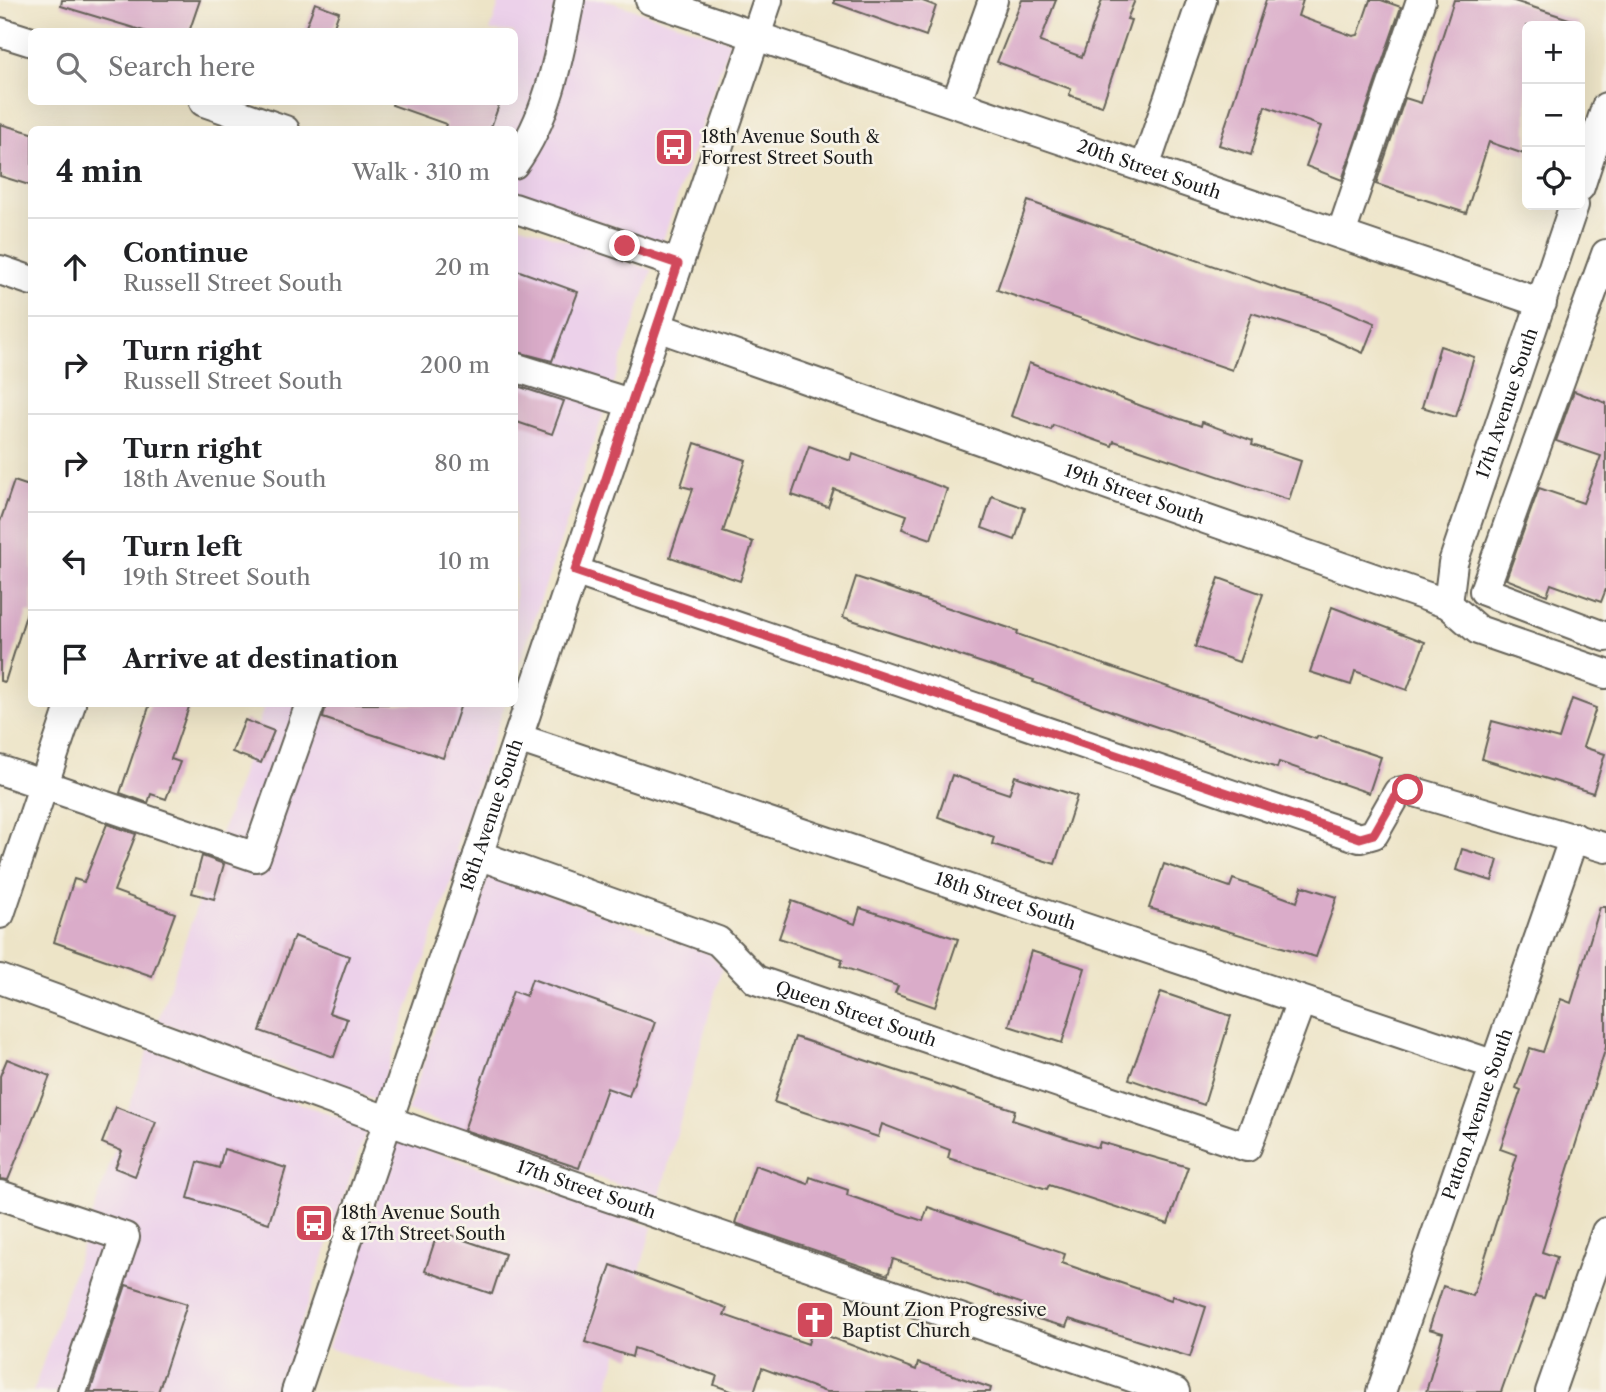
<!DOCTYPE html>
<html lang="en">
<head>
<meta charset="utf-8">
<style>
	:root { --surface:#fff; --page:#f6f6f6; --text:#202124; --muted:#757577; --line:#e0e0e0 }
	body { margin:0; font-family:"Libre Caslon Text",serif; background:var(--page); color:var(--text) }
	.controls { position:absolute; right:21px; top:21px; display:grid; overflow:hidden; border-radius:10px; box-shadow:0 7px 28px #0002 }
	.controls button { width:63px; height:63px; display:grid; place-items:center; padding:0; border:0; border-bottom:2px solid var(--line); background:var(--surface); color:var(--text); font:35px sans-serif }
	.stop { position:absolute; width:21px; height:21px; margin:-16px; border:5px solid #d1495b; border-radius:50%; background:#fff }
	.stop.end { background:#d1495b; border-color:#fff; box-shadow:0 2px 7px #0008 }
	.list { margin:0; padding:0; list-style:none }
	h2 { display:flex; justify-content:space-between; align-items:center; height:91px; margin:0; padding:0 28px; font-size:30px }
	h2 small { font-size:23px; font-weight:400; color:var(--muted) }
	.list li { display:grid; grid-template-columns:46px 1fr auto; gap:21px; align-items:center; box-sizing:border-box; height:98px; padding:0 28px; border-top:2px solid var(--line) }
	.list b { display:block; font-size:26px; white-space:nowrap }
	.list p { margin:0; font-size:23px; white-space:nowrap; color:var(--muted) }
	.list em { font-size:23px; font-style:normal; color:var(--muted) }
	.icon { flex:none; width:38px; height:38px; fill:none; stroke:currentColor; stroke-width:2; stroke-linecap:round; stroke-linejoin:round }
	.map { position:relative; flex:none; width:1606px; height:1392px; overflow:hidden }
	.search { position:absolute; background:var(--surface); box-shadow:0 7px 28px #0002; left:28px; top:28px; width:490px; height:77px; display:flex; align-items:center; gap:18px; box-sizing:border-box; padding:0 24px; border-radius:10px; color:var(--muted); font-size:26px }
	.panel { position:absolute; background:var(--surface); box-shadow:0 7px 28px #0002; left:28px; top:126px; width:490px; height:581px; border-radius:10px }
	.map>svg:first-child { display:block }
	.built { fill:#ecd1ea }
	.building { fill:#daacc9 }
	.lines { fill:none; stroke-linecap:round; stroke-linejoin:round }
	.minor-casing { stroke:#656258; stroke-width:32 }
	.minor { stroke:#fff; stroke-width:28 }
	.route { stroke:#d1495b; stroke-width:9 }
	.labels { text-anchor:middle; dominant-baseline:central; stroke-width:5; stroke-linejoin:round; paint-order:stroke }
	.poi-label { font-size:18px; fill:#1c1c1c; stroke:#f7f3e8; text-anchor:start }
	.street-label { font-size:18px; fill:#1c1c1c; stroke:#f7f3e8 }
</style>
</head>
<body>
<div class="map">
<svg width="1606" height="1392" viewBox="0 0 1606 1392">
	<rect width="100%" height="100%" fill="#f7f3e8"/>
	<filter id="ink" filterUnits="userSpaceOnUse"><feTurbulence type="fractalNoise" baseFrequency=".0143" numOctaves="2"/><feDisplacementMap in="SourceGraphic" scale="14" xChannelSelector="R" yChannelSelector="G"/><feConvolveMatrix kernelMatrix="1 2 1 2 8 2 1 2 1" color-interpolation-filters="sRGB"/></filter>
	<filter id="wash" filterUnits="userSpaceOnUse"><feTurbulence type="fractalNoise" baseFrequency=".00686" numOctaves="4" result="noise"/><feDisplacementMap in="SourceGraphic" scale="28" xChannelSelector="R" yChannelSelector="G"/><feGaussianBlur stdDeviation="1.57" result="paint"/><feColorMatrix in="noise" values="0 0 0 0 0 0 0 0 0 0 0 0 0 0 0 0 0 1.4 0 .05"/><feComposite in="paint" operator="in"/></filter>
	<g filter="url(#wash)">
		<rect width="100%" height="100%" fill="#ede4c7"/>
		<g class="built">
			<path d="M500,0h105l125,41 -68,202 -147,-50 -1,-63h-57l9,-28h48v-70l-24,-1z"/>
			<path d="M515,223l137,47 -137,406z"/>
			<path d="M265,704h240l-50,146 6,3 -84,247 -219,-79z"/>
			<path d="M489,874l220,79 13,14 -63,232 -252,-88z"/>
			<path d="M149,1048l218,80 -89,264h-245z"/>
			<path d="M397,1139l255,88 -45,165h-144l-135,-44z"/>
		</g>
		<g id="blocks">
			<g class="building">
				<path d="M62,0h138l-11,32h-42l-86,-26z"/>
				<path d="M834,0h86l16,6 -10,30 -92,-33z"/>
				<path d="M1022,0h34l-16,42 42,15 20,-57h33l-8,19 4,1 -29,86 -33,-11 2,-6 -74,-27z"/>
				<path d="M1266,0h37l-5,16 55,20 5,-1 12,-35h11l20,7 -59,173 -36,-14 15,-40 -56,-20 -14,49 -32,-10z"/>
				<path d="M1454,0h57l67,22 -1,4h-50v129l-38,-13 -23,71 -90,-29 29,-86 16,5z"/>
				<path d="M315,3l24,9 -7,20h-28z"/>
				<path d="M393,102h107l-10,28h-46l2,-6 -54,-19z"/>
				<path d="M0,124l32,9v53l-32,-10z"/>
				<path d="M1028,201l260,91 37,10 50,21 -12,30 -38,-17 -73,-23 -20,57 -235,-80z"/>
				<path d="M514,269l64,23 -26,69 -38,-10z"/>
				<path d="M1440,346l34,11 -18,60 -34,-10z"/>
				<path d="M1029,363l115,44 57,19 1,-4 51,19 -1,4 49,16 -12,39 -175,-59 -2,5 -59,-21 -2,5 -40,-14z"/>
				<path d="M514,385l50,16 -12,33 -38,-13z"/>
				<path d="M1574,391l32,12v186l-5,13 -50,-18 -4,11 -41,-16 33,-91 44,15 18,-47 -45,-15z"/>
				<path d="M695,443l51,17 -23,72 30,10 -13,39 -70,-24 23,-68 -12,-3z"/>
				<path d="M809,446l42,15 2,-7 94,35 -16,50 -29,-10 5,-14 -73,-26 -6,18 -36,-12z"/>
				<path d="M14,481l18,6v126l-5,-1 -22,70 -5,-1v-159z"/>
				<path d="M992,496l33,12 -10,32 -33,-12z"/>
				<path d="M856,577l162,54 -1,3 299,105 2,-3 63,21 -12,36 -90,-31 -2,6 -155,-53 -89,-33 1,-2 -191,-63z"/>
				<path d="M1219,578l44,16 -24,68 -44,-15z"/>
				<path d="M1332,607l93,35 -18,48 -52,-19 -4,14 -41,-13z"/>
				<path d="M1572,699l24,9 -13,39 22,7 -12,39 -111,-34 10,-38 67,18z"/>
				<path d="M150,704h40l-19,55 9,3 -14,37 -15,-5 -3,9 -28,-10z"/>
				<path d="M326,704h135l-18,54 -120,-40z"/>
				<path d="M245,720l29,11 -13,32 -29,-11z"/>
				<path d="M952,775l57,19 6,-18 62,20 -22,68 -63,-20 2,-7 -56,-20z"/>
				<path d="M107,824l29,10 -22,57 61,22 -23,63 -98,-34 20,-63 10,3z"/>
				<path d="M1462,849l36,11 -6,21 -36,-11z"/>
				<path d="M202,856l22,8 -10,35 -22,-6z"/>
				<path d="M1164,864l66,23 3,-8 64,23 5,-16 35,11 -21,60 -167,-49z"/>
				<path d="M792,901l63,23 5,-16 98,31 -23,68 -40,-14 3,-7 -58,-20 3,-7 -64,-21z"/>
				<path d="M1600,907h6v140l-64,205 15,5 -13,41 -9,-2 -34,96h-75l17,-59 -14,-4 14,-43 30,10 44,-141 -17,-6 21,-59 -5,-2 14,-40 13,4 18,-53 10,4z"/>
				<path d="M294,936l55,20 -20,57 18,6 -13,38 -74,-26z"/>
				<path d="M1031,951l54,17 -23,75 -53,-17z"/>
				<path d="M532,979l123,43 -26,74 -22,-8 -28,80 -115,-38 49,-139 13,5z"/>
				<path d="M1161,992l70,24 -27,89 -75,-26z"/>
				<path d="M795,1037l220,73 -3,10 86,28 2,-6 88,25 -20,57 -119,-39 -2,4 -99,-31 2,-8 -68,-26 -4,13 -104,-35z"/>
				<path d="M7,1059l43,17 -42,104 -8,-1v-103z"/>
				<path d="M116,1107l40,15 -21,54 -20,-8 7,-17 -20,-8z"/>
				<path d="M224,1149l62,19 -17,55 -81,-25 10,-36 21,6z"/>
				<path d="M755,1165l53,19 2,-7 38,13 -1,5 76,26 5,-14 137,47 -3,9 109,37 2,-4 33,11 -16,50 -121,-38 -3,8 -42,-12 2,-10 -133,-46 -5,16 -153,-52z"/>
				<path d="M438,1231l67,23 -13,40 -67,-23z"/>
				<path d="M611,1265l116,43 -3,7 84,29 4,-14 104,40 2,-7 73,25 -1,4h-164l-64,-24 -8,24h-20l-20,-7 3,-9 -83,-28 -2,9 -47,-15z"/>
				<path d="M126,1285l61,19 -29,88h-68z"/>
			</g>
		</g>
	</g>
	<g filter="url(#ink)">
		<use href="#blocks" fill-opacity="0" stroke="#656258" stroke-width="2"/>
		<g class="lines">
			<g class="minor-casing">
				<g id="minor">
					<path id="s1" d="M650,0l892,303"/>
					<path d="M0,32l32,10"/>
					<path d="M204,102l81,28"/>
					<path d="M956,103l37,-103"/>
					<path d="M514,164c35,-48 45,-108 56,-164"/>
					<path d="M1145,167l57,-167"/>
					<path d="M1580,187l26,-80"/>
					<path d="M514,208l164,56"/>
					<path d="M1341,234l80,-234"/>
					<path d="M1606,254l-122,337 122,46"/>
					<path d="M0,270l32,11"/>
					<path id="s2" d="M657,327l791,277 30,26 128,44"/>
					<path d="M514,367l116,36"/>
					<path d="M574,571l786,267 14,-4 24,-42 10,-2 198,58"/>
					<path id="s3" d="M1448,604l5,-41 121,-358"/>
					<path id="s4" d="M518,738l977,327"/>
					<path d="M0,770l256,87 54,-153"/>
					<path id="s5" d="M478,855l240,86 38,39 491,167 54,-146"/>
					<path d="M0,914l71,-210"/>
					<path id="s6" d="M0,979l425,155 750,258"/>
					<path d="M0,1195l125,42 -53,155"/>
					<path id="s7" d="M296,1392l472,-1392"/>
					<path id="s8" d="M1381,1392l193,-555"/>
					<path d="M1550,1392l56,-160"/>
				</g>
			</g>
			<use href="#minor" class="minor"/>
		</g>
	</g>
	<g class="lines" filter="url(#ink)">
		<path class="route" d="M625,246l53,18 -103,307 785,267 14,-4 24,-42 10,-2"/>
	</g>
	<defs>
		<g id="bus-square" transform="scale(2.0125)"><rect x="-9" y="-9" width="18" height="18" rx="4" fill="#d1495b" stroke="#f7f3e8"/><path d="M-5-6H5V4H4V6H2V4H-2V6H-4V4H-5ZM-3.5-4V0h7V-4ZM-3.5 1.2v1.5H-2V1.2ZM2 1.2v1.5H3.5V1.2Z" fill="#fff"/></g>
		<g id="church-square" transform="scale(2.0125)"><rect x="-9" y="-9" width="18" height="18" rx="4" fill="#d1495b" stroke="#f7f3e8"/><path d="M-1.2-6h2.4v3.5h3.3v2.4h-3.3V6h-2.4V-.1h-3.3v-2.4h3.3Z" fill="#fff"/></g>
	</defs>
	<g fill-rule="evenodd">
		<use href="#bus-square" x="674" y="147"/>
		<use href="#bus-square" x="314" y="1223"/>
		<use href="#church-square" x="815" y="1320"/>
	</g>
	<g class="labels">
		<g class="poi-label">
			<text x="701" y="137">18th Avenue South &amp;<tspan x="701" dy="21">Forrest Street South</tspan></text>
			<text x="341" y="1213">18th Avenue South<tspan x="341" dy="21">&amp; 17th Street South</tspan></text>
			<text x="842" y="1310">Mount Zion Progressive<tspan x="842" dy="21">Baptist Church</tspan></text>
		</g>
		<g class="street-label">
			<text stroke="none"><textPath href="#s1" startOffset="527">20th Street South</textPath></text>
			<text stroke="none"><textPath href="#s3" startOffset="210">17th Avenue South</textPath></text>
			<text stroke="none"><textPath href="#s2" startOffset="506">19th Street South</textPath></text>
			<text stroke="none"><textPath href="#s7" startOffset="609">18th Avenue South</textPath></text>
			<text stroke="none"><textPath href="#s4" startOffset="514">18th Street South</textPath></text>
			<text stroke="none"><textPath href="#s5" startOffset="415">Queen Street South</textPath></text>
			<text stroke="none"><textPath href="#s8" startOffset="294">Patton Avenue South</textPath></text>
			<text stroke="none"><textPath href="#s6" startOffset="623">17th Street South</textPath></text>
		</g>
	</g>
</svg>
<div class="controls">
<button>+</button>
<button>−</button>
<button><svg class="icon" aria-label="locate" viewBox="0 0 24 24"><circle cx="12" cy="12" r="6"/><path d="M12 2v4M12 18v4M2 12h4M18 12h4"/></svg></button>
</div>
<div class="stop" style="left:1408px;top:790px"></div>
<div class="stop end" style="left:625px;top:246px"></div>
<div class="search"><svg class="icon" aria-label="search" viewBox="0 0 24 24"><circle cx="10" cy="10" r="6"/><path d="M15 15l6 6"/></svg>Search here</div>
<section class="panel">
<h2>4 min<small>Walk · 310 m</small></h2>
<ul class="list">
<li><svg class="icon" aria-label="ahead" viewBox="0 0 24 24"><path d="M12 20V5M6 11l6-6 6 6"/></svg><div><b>Continue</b><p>Russell Street South</p></div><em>20 m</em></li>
<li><svg class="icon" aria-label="right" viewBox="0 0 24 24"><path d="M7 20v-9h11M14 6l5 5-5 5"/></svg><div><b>Turn right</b><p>Russell Street South</p></div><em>200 m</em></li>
<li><svg class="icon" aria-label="right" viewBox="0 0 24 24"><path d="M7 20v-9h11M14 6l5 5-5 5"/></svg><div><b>Turn right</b><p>18th Avenue South</p></div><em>80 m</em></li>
<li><svg class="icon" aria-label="left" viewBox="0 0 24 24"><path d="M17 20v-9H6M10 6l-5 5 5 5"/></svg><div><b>Turn left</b><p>19th Street South</p></div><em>10 m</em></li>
<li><svg class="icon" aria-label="arrive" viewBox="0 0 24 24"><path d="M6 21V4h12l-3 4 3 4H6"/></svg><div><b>Arrive at destination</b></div></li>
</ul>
</section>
</div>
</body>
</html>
